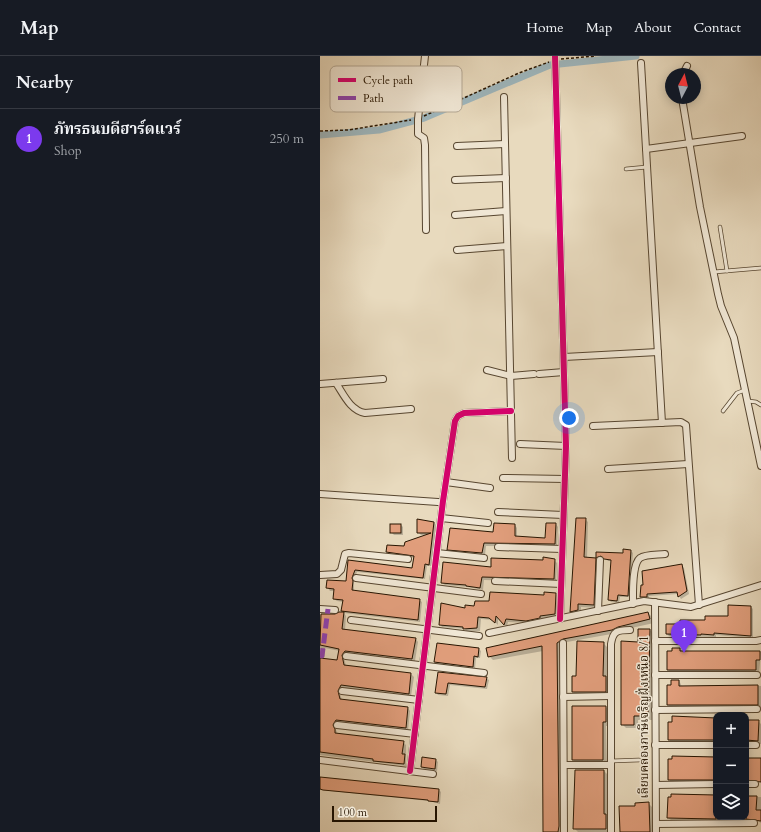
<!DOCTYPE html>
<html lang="en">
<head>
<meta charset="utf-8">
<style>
	:root { --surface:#171b24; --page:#20242c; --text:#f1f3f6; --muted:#9ea1a6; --line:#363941; --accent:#7c3aed }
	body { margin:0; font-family:Cardo,"Noto Serif Thai",serif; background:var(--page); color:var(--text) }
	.controls { position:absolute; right:12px; bottom:12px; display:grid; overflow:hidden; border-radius:8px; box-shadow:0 2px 10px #0003 }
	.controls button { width:36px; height:36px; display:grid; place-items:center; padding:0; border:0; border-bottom:1px solid var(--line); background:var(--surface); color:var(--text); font:20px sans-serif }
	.compass { position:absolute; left:345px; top:12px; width:36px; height:36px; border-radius:50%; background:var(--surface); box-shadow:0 2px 10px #0003; rotate:7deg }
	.scale { position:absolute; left:12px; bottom:10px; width:105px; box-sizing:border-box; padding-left:4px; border:2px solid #271501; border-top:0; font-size:11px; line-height:14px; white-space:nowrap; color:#271501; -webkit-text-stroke:3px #f0e7d5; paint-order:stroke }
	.you { position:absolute; left:249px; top:362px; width:14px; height:14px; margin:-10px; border:3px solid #fff; border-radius:50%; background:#1a73e8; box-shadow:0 0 0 6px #1a73e833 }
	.badge { display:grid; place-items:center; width:26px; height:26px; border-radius:50%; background:var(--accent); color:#fff; font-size:13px; font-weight:700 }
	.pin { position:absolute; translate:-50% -33px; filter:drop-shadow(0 1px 2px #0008) }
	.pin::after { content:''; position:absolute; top:21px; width:14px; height:12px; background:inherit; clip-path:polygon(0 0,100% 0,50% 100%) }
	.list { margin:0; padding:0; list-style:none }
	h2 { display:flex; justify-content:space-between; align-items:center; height:52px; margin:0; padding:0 16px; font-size:17px }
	h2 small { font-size:13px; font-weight:400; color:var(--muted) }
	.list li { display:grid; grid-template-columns:26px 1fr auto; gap:12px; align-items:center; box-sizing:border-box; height:60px; padding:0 16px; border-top:1px solid var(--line) }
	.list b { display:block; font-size:15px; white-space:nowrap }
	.list p { margin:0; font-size:13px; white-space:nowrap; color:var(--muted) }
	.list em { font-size:13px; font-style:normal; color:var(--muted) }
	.icon { flex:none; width:22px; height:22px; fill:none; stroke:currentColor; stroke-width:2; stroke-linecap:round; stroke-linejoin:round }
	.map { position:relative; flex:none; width:441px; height:776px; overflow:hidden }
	header { display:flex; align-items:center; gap:24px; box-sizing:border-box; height:56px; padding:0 20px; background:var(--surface); border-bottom:1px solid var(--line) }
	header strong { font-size:19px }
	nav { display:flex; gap:22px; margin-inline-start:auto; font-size:14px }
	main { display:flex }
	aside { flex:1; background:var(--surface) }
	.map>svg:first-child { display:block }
	.shadow { fill:#0003; fill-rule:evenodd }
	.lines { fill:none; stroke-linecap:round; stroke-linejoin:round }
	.canal { stroke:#9eb7be; stroke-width:7 }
	.building { fill:#e19e7c; stroke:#271501 }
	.service-casing { stroke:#574630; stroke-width:4.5 }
	.minor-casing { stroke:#574630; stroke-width:8 }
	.path { stroke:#271501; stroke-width:1.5; stroke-dasharray:3 2; stroke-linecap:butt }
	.service { stroke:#f0e7d5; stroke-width:3 }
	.minor { stroke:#f0e7d5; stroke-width:6 }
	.quiet { stroke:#8e44ad; stroke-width:5; stroke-dasharray:10 5; stroke-linecap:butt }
	.cycleway-casing { stroke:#f0e7d5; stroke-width:8 }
	.cycleway { stroke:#d6006c; stroke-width:6 }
	.labels { text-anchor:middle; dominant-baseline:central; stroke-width:3; stroke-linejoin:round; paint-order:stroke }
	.street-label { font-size:12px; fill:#271501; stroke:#f0e7d5 }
	.key { fill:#f0e7d5; stroke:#b4a895; stroke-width:1 }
	.key-label { font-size:11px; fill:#271501 }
</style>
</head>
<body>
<header>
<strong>Map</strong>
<nav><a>Home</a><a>Map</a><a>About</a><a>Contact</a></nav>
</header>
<main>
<aside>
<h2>Nearby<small></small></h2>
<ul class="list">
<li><span class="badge">1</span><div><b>ภัทรธนบดีฮาร์ดแวร์</b><p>Shop</p></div><em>250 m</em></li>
</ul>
</aside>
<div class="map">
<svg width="441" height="776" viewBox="0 0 441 776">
	<rect width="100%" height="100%" fill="#e8dabe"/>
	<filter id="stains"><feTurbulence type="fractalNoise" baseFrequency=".005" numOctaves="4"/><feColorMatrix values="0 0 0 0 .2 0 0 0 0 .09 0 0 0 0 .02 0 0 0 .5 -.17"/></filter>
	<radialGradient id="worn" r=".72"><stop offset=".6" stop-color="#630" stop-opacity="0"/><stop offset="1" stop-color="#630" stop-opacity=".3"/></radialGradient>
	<g class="shadow">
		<path d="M265,463l3,3 -1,37h8l4,4 -2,45 -16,-1v6l-7,2 -3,-4z"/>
		<path d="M98,464l16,2 2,3 -4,41h-5l-2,13 -68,-7 -3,8v11l65,9 3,2 -2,20 -76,-9 -2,-3 1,-8 -6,-1 -3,-2 1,-8h-5l-2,-3 19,-6 2,-21 64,8 2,-11 -25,-4 -3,-2 18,-5 22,-12h-6l-3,-3z"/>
		<path d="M236,468l2,3 -1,20 -71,-1 -1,9 -35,-3 -2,-3 67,-24 2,3v9l29,2z"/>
		<path d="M81,469l2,2v8h-9l-3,-3z"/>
		<path d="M311,495l2,2 -3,44h-10l-1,6 -8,-1 -2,-2 3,-39h-4l-4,-4 -5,3 -2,-2 8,-4h19z"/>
		<path d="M234,504l3,3 -1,19 -72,-2 -1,10 -15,-3 -23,-2 -3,-2 50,-15z"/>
		<path d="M362,510l2,2 5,26 -8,5 -3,-5 -29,2v3h-6l-2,-2 3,-11z"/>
		<path d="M236,538l2,3 -1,20 -15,2v1l-13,3 -21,-1 -1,5 -9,-9v7l-5,-5 -12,-1 -1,12 -13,1 -2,-3 -23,-2 -2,-3 26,-15 24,-6z"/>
		<path d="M431,551l2,2v29l-37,-3v2l-47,-1 -2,-2v-9h14l48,-8z"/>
		<path d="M24,557l2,3 -1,14 71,9 2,3 -3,19 -67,-8 -4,5 2,8 65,8 3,3 -3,19 -67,-8 -4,6 2,6 66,8 2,3 -2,20 -69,-9 -4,6 3,6 65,8 3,3v21l-86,-11v-140zM5,592l15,3 -2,10 -14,-2z"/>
		<path d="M328,557l4,4 2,6 -32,7 -5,3 -50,9 -6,5 1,185h-18l-1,-181 -50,9 -4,-4z"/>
		<path d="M330,574l4,4 -2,86h-14v8h-12l-4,-4 17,-81z"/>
		<path d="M283,587l4,4v31l3,3v14l-33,1 -4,-4 4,-15z"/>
		<path d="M158,592l3,3 -1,7h-4l-1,11 -38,-5 -2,-2z"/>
		<path d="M360,593l3,3h78l-2,22h-87l-4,-4v-18z"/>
		<path d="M119,617l47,5 3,2 -2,9 -37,-4 -2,11 -10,-1 -2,-3z"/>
		<path d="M359,624l3,7 79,-1v22l-89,1 -4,-4 4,-19z"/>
		<path d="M253,651h33l4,4v15h-4l1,38h-30l-4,-4z"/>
		<path d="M396,663v24h-44l-3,-3v-17z"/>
		<path d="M426,665h12l3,3v20h-13l-2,2z"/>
		<path d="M396,702v26l-43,-1 -4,-3z"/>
		<path d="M116,704l2,2 -1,9 -13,-2 -2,-2z"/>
		<path d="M284,715l4,4 -1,41 3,3v13h-32l-4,-4z"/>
		<path d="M0,722l119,12 2,2 -1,12 -11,-3 -109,-11z"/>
		<path d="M396,740v21h30v-20h15v35v-9l-3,-2 -84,1 -6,-4 1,-20z"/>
		<path d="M328,747l4,4 1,25h-33l16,-25z"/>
	</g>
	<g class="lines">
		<path class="canal" d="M0,79l59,-5 45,-12 126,-53 86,-9"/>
	</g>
	<g class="building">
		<path d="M256,462h10l-2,39 12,1 -2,47 -16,-1v6l-8,2z"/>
		<path d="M97,463l17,3 -5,43 -4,-1 -2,14 -68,-8 -3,8 1,3 -1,9 68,9 -2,21 -77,-9 2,-11 -10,-1 1,-10 -8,-1 1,-8 19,1 2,-21 64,8 2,-12 -28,-4 1,-7 17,1 1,-4 26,-9h-14z"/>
		<path d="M174,467l21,1v12l30,2 1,-15h10l-1,21 -71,-1 -2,10 -35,-3 3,-22 43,4z"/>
		<rect x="70" y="468" width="11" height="9"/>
		<path d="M303,493l8,1 -3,46 -10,-1 -1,6 -9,-1 3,-40 -7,-1 -3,-3 -5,2v-6l27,1z"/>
		<path d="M223,501l12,2 -1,20 -72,-2 -2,11 -14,-2v-1l-25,-2 2,-21 48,5v-9l52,2z"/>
		<path d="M362,508l5,27 -9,6 -1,-5 -30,2v3h-7l1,-12h2l-1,-14z"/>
		<path d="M170,536l54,3v-3l12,1 -1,21 -15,2v2l-14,3 -20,-2 -2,6 -8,-9 -1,7 -6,-5 -11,-1 -1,11 -14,1v-2l-24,-2 2,-22 24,5v-3l9,1 1,-5h14z"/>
		<path d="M408,549l23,1v30l-37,-3v2l-13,-1v1l-35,-1v-10h14v-4h25v-4h23z"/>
		<path d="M19,556h5l-2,17 74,9 -4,21 -67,-8 -3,4 2,10 67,8 -2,21 -68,-9 -3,6 2,8 68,8 -2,21 -70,-8 -3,5 2,4v4l69,8 -2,13h3l-1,10 -31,-3v-2l-53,-7v-94l17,2 2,-11 -19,-4 1,-31h14z"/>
		<path d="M328,556l2,7 -32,8 -6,3 -49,9 -6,4 2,183 -1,6h-15l-1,-186 -54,11 -2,-9z"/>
		<path d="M318,573h12l-2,87h-14v9h-13v-84l17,1z"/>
		<path d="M257,585l27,1 -1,34h3v16h-34v-16h4z"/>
		<path d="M117,587l42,5 -1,9 -4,-1 -1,11 -39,-5z"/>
		<path d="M352,592h8v3h80v9h-4v10h-89v-19h5z"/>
		<path d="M118,616l49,5 -2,10 -37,-4 -2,11 -11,-1z"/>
		<path d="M351,624h8v6l79,-1v20h-91v-20h4z"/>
		<path d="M252,650h34v16h-3v38h-31z"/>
		<path d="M352,660l44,2v22h-48v-18h4z"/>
		<path d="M426,664h13l-1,21 -12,-1z"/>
		<path d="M352,700l44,1v23h-48v-21h4z"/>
		<path d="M102,701l14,2 -1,10 -14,-2z"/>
		<path d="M426,702h15v24l-15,-2z"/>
		<path d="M255,714h29v44h2v15h-33z"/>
		<path d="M0,721l119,12 -1,13 -10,-1v-1l-105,-10 -3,-1z"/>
		<path d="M351,738l45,1v24l-49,-1 1,-21h3z"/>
		<path d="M426,740h11l-1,14h5v11l-15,-2z"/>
		<path d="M329,746l1,30h-30l-1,-26h16v-3z"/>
	</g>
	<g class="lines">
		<g class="service-casing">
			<g id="service">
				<path d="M306,113l21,-2"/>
				<path d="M400,171l7,44"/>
				<path d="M394,216l47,-4"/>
				<path d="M428,345l8,1 5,3"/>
				<path d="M403,355l14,-18 8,-3"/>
				<path d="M291,705l28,-1"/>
			</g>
		</g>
		<g class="minor-casing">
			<g id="minor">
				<path d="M105,0l-7,63v15l6,4 1,7 1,85"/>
				<path d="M235,0l11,390 -6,173"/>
				<path d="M321,7l21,360"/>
				<path d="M363,18l4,-8"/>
				<path d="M184,41l8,361"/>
				<path d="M362,42l18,109 18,87 3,12 13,32 27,128"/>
				<path d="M137,90l48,-2"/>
				<path d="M326,93l96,-13"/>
				<path d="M135,124l51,-2"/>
				<path d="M135,159l51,-4"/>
				<path d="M137,194l50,-4"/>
				<path d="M244,301l94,-5"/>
				<path d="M167,314l24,6 23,-2"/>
				<path d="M219,318l25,-2"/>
				<path d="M16,327c8,12 14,27 29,30l46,-4"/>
				<path d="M0,328l63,-5"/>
				<path d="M273,370l88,-4 5,3 13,180"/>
				<path d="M200,388l46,2"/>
				<path d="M288,413l80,-5"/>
				<path d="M183,422l62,1"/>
				<path d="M126,426l44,6"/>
				<path d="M0,438l118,8"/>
				<path d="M178,456l65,3"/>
				<path d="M121,462l47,5"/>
				<path d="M178,491l64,2"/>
				<path d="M117,497l47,5"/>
				<path d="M0,519l17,-1 4,-4 4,-16 4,-1 59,6"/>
				<path d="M36,522l125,16"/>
				<path d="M175,525l66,3"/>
				<path d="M335,546l1,230"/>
				<path d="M313,548c0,-11 -1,-40 7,-46 6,-4 18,-3 25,-4"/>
				<path d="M0,553l15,1"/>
				<path d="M278,555l2,-51"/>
				<path d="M31,564l128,16"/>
				<path d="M169,577l155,-32 47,6 70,-22"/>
				<path d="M335,585h101l5,-1"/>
				<path d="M243,587l1,189"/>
				<path d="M26,600l138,17"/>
				<path d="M335,619h102"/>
				<path d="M22,635l77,9"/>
				<path d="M243,641l47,-1"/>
				<path d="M335,654l102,-1"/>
				<path d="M17,669l78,9"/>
				<path d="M335,689h61"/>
				<path d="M426,689h10"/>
				<path d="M0,704l113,14"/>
				<path d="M244,709h47"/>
				<path d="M90,715l33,-270 12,-80 3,-5 6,-3 47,-2"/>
				<path d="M426,728h9"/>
				<path d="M336,729l60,-1"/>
				<path d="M336,768l98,-1"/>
				<path d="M291,776v-188c2,-13 6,-14 19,-14"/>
			</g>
		</g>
		<g class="path">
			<path d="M241,3l35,-3"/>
			<path d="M104,60l95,-43 30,-11"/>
			<path d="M0,75l28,-1 63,-10"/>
		</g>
		<use href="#service" class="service"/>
		<use href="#minor" class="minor"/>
		<path class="quiet" d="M0,599l2,1 6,-47"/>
		<g class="cycleway-casing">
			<g id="cycleway">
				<path d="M235,0l11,390 -6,173"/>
				<path d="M90,715l33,-270 12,-80 3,-5 6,-3 47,-2"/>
			</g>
		</g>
		<use href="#cycleway" class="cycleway"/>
	</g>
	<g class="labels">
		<g class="street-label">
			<text transform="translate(324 661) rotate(-90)">เลียบคลองภาษีเจริญฝั่งเหนือ 8/1</text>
		</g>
	</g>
	<rect x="10" y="10" width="132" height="46" rx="6" class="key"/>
	<rect x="18" y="22" width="18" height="4" fill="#d6006c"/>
	<rect x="18" y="40" width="18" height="4" fill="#8e44ad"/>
	<g class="key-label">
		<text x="43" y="28">Cycle path</text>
		<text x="43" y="46">Path</text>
	</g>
	<rect width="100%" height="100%" filter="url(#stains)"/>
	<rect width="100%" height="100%" fill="url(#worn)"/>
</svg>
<div class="controls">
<button>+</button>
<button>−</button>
<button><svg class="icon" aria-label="layers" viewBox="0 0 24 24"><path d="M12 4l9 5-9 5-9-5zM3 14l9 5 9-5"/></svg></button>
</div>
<svg class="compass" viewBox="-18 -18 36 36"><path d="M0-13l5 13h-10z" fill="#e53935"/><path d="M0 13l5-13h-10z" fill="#9ea1a6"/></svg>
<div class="scale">100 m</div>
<div class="you"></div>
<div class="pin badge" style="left:364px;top:597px">1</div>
</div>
</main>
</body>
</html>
